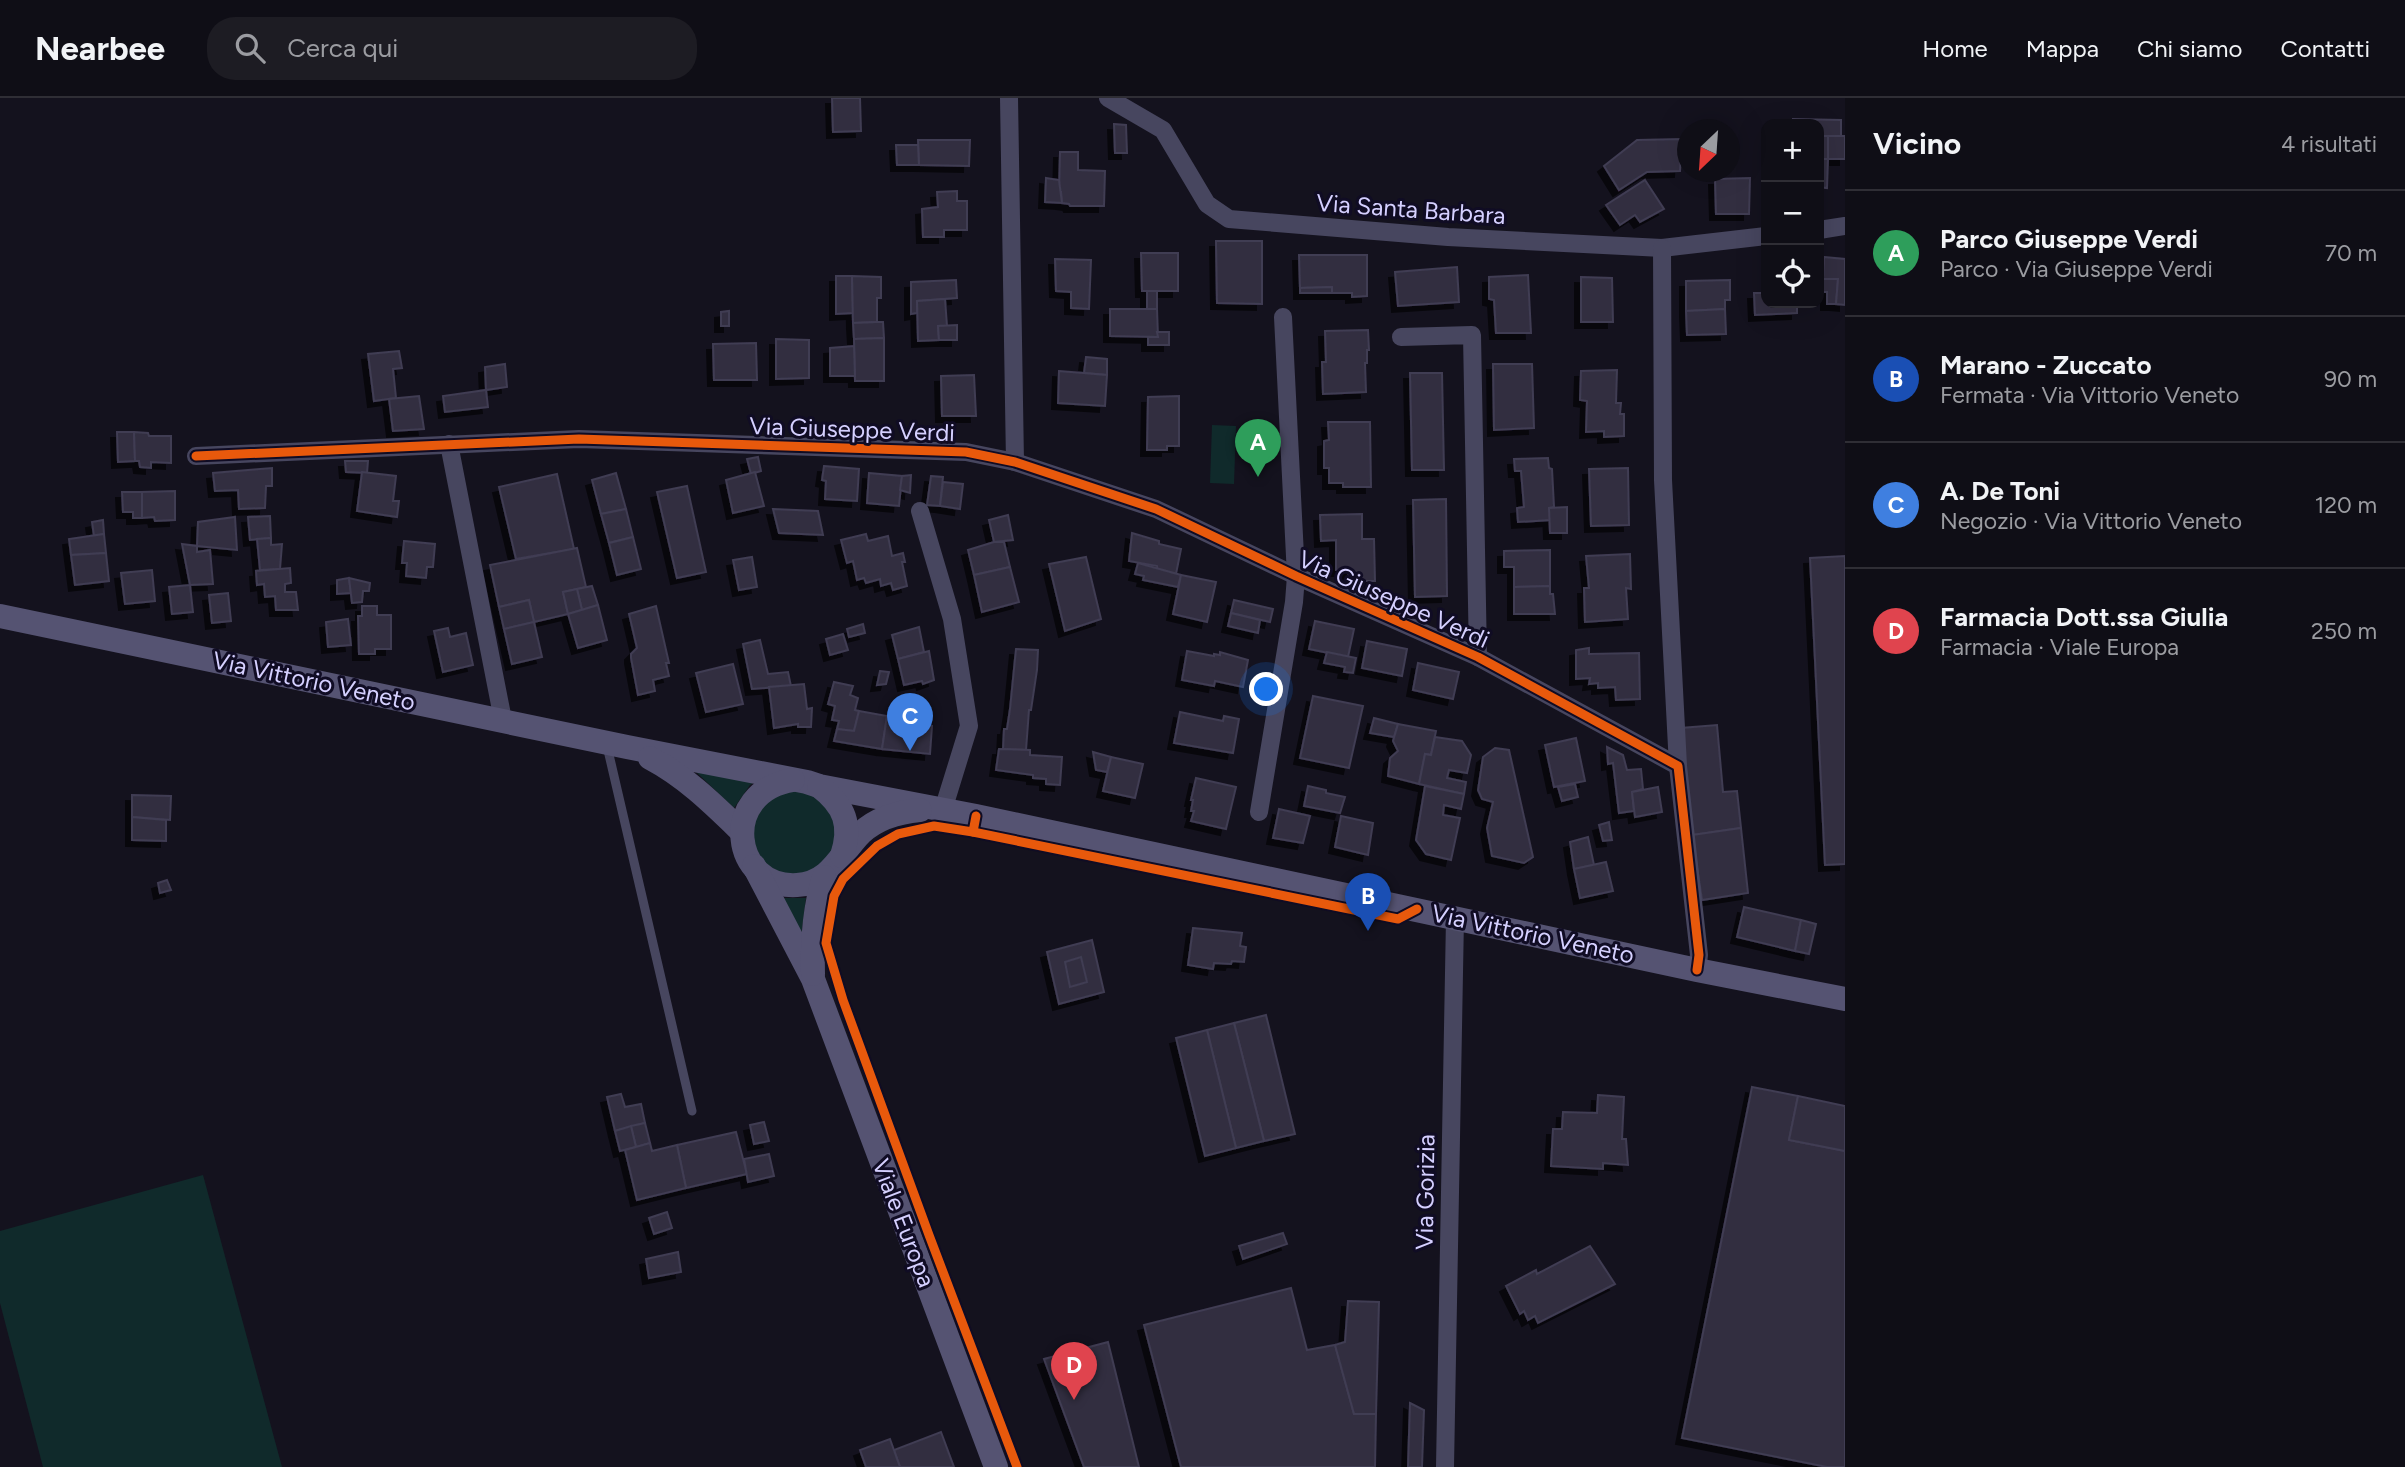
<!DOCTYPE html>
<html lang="it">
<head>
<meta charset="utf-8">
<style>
	:root { --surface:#0f0e16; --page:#1d1c23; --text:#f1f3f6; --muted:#9b9ca1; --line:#2f2e35; --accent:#db2777 }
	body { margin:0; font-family:Figtree,sans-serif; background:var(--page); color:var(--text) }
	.controls { position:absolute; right:21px; top:21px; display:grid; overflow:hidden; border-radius:14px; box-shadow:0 7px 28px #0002 }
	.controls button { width:63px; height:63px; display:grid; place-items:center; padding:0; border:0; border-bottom:2px solid var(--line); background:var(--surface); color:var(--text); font:35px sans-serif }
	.compass { position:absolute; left:1677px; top:21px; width:63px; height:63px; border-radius:50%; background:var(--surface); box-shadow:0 7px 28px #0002; rotate:205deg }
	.you { position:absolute; left:1267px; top:592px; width:24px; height:24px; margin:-18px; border:5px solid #fff; border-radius:50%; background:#1a73e8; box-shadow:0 0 0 10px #1a73e833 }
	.badge { display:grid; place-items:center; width:46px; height:46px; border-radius:50%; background:var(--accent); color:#fff; font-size:23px; font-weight:700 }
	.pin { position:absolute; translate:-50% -58px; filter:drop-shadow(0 2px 4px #0008) }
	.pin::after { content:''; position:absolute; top:37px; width:24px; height:21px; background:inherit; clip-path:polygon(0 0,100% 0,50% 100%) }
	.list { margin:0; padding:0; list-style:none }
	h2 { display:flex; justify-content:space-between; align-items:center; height:91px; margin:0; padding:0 28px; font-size:30px }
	h2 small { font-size:23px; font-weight:400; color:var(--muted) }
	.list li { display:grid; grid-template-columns:46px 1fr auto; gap:21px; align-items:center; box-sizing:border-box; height:126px; padding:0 28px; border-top:2px solid var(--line) }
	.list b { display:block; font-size:26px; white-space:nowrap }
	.list p { margin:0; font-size:23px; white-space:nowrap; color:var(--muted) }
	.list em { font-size:23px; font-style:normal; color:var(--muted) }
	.icon { flex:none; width:38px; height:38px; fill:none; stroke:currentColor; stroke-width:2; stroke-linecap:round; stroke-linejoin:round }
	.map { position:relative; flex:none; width:1845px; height:1369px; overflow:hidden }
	header { display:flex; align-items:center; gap:42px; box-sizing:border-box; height:98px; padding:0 35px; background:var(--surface); border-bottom:2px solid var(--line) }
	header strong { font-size:33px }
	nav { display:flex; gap:38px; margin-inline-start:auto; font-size:24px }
	.search { width:490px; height:63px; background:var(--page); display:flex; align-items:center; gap:18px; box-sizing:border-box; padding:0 24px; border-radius:28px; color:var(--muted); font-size:26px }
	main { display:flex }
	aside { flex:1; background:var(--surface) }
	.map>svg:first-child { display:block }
	.green { fill:#102a2b }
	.building { fill:#322f41; stroke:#403c53; stroke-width:2; filter:url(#shadow) }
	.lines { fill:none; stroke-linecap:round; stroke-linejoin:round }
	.lane { stroke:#47465f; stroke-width:9 }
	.street { stroke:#47465f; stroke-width:18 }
	.secondary { stroke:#555372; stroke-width:24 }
	.cycleway-casing { stroke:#100c24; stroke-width:13 }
	.cycleway { stroke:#e8590c; stroke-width:9 }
	.labels { text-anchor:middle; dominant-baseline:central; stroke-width:6; stroke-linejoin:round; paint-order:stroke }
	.street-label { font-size:24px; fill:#d5d0ff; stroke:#100c24 }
</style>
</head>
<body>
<header>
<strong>Nearbee</strong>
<div class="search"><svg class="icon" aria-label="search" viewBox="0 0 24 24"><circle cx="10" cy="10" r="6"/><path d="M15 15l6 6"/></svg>Cerca qui</div>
<nav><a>Home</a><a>Mappa</a><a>Chi siamo</a><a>Contatti</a></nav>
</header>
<main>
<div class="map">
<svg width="1845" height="1369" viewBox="0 0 1845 1369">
	<defs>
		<filter id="shadow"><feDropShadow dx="-6" dy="6" stdDeviation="0" flood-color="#0009"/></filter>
	</defs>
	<rect width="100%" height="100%" fill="#14121e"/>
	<g class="green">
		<path d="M1212,327l24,1 -2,58 -24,-1z"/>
		<path d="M693,671l68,8 -11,8 -16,23z"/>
		<circle cx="795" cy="735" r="42"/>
		<path d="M781,800h25l-5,39z"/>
		<path d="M203,1077l79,292h-239l-43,-164v-72z"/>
	</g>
	<g class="building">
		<path d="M832,0h28l1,33 -28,1z"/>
		<path d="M1793,21l48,1v16h-22v-12h-26z"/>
		<path d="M1114,26l12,1 1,28h-12z"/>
		<rect x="1819" y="38" width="9" height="23"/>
		<rect x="1828" y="38" width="17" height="23"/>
		<path d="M1682,41l-2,32 -33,1 -28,18 -15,-24 33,-26z"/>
		<path d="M918,42h52l-1,26 -50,-1z"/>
		<path d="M896,47h22l1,20h-22z"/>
		<path d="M1060,54h18v18l27,1 -1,35h-34l-1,-2 -7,-1 -1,-11h-2z"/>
		<path d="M1819,61h9l-1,29 -8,-1z"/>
		<path d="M1046,80l13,2 3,23 -17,-1z"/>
		<path d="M1750,80l-1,36h-33l-1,-35z"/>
		<path d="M1645,82l19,29 -24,13 -5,-7 -15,10 -14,-20z"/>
		<path d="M957,93v10h10v29h-23v7h-21l-1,-28 16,-2 -1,-15z"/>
		<path d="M1216,143h46v63l-45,-1z"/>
		<path d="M1141,155h37v38h-36z"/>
		<path d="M1299,157h68v41l-15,1v-4h-20v-6l-32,1z"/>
		<path d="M1819,159h5l-1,22h15l-2,25h-9v-12h-8z"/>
		<path d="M1824,159l21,2v46l-9,-1 2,-25h-15z"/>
		<path d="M1055,161l36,1 -2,49 -18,-1v-16l-15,-1z"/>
		<path d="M1457,169l2,35 -61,4 -3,-34z"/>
		<path d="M1528,177l3,58h-35l-2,-33 -5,-1v-22z"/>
		<path d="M836,178h16l1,37 -17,1z"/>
		<path d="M852,178l29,1v21h-4v24l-24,1z"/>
		<path d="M1581,179l31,1 1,44h-32z"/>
		<path d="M956,182l1,18 -40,3v12l-6,1v-32z"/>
		<path d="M1730,182v20h-5v9l-39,2v-30z"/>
		<path d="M1332,189v6h-32v-5z"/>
		<path d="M1147,193h10v18l-10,1z"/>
		<path d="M1754,195h12v10h31v10l-42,2z"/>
		<path d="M945,201l2,27h-9l1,14 -21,1 -1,-40z"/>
		<path d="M1110,211h47l1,28 -48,-1z"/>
		<path d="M1725,211l1,25 -39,1 -1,-24z"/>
		<path d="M729,213v15h-8v-14z"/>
		<path d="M877,224h6l1,16 -30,1 -1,-16z"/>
		<path d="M957,227v15h-18l-1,-14z"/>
		<path d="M1368,232l1,20h-2v13h-2l1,29 -43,2 -1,-32h4l-1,-31z"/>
		<path d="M1157,234h12v13h-21v-8h10z"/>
		<path d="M884,240v43h-29l-1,-42z"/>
		<path d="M776,241l33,1v38l-33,1z"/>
		<path d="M756,245l1,37h-43l-1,-36z"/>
		<path d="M854,248l1,30h-25v-28z"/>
		<path d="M399,253l3,17 -9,1 3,29 -22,3 -6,-47z"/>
		<path d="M1086,259l21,2v16l-23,-2z"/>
		<path d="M505,266l2,23 -21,3 -1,-23z"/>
		<path d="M1493,266h39l2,64 -40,2z"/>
		<path d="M1617,272l-1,33h5l-1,11h4v22l-20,1v-6l-18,1 1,-31 -7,-1 1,-29z"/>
		<path d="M1059,273l48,4 -2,31 -47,-3z"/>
		<path d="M1410,275h32l2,97h-32z"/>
		<path d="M974,277l2,41h-34l-1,-40z"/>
		<path d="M486,292l2,17 -43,5 -2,-16z"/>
		<path d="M419,298l5,33 -31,2 -4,-32z"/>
		<path d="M1179,298v50h-12v4h-20l1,-53z"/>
		<path d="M1328,324h42l1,65h-28v-4h-14v-15h-5v-27l5,-1z"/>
		<path d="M117,334h17l1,29 -17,1z"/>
		<path d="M134,334l14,1 1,3h22v27l-20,-1v6l-11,-1 -1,-6h-4z"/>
		<path d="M758,359l3,14 -10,3 -4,-15z"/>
		<path d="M1548,360l1,10 3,1 2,38 -5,1 2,12 -33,2 -1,-14 7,-1 -3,-36h-6l-1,-12z"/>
		<path d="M345,363h23l-1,12 -21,-1z"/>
		<path d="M824,368l35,3 -2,32 -32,-2 1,-18 -4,-1z"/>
		<path d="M272,370v18h-6l-1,22 -26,1 -1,-19 -23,1 -2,-18z"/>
		<path d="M1628,370l1,57 -38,1 -2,-57z"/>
		<path d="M362,374l34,4 -3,25h6l-2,16 -40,-6z"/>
		<path d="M755,374l9,34 -31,7 -7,-33z"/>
		<path d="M616,375l10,36 -25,5 -9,-34z"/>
		<path d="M869,375l33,3 -3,30 -32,-3z"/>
		<path d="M557,376l17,75 -58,10 -17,-72z"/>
		<path d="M911,377l-1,18 -10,-3 2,-14z"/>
		<path d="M931,378l12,1 -3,29 -13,-1z"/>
		<path d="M943,384l20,2 -3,25 -20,-3z"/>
		<path d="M687,388l19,86 -29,6 -20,-86z"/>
		<path d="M175,393v29l-20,1 -1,-4 -12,1v-26z"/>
		<path d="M122,394h20v26h-9v-6h-10z"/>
		<path d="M1446,401l1,97 -32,1 -2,-97z"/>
		<path d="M1567,409v26h-17l-1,-25z"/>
		<path d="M626,411l7,28 -24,6 -8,-29z"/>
		<path d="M773,411l45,2 5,24 -44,-2z"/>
		<path d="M1362,416v25h12l1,42h-13v-6l-13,1 -1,-6h-12v-30l-15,1 -1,-26z"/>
		<path d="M1008,417l5,25 -19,2 -5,-22z"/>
		<path d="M270,418l1,22 -21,2 -2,-23z"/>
		<path d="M235,419l2,33 -40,-4 1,-24z"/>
		<path d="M103,422l1,14 -10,2 -2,-14z"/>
		<path d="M1132,435l27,8v3l22,5 -5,25 -19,-5v-3l-28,-5z"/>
		<path d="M104,436l2,19 -35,2 -2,-16z"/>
		<path d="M866,436l2,7 20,-5 4,20 11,-3 2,9h-3l5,24 -14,4 -2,-7 -10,3 -1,-7 -14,4 -2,-5 -7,2 -4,-19 -6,2 -6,-23z"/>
		<path d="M633,439l8,32 -24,6 -8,-32z"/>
		<path d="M271,440v7l11,-1 -2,25 -20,1 -3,-31z"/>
		<path d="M404,443l31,3 -2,23h-6l-1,11 -20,-2 1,-13h-5z"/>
		<path d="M994,444h10l6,25 -36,8 -6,-25z"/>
		<path d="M182,446l15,2v6l13,-2 3,34 -23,1z"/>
		<path d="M577,450l9,39 -23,5 5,22 -34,8 -5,-22 -30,7 -9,-42z"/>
		<path d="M1550,452v36l-36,1v-20h-10v-16z"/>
		<path d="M106,455l3,28 -34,4 -4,-30z"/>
		<path d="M1630,456l1,35 -5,-1 2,31 -43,3 -1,-34h5l-3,-32z"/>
		<path d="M1845,458v308l-20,1 -15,-307z"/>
		<path d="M752,459l5,30 -18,3 -6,-30z"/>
		<path d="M1086,459l15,62 -36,12 -16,-67z"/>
		<path d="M1138,465l43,12 -3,12 -35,-7 1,-4 -9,-2z"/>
		<path d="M1010,469l9,35 -37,10 -8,-37z"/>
		<path d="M290,470l1,15 -6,1v8h11l2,18h-22l-1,-14 -10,1 -1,-13 -7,1 -1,-14z"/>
		<path d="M152,472l3,31 -30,3 -4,-31z"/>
		<path d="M1181,477l35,7 -9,40 -34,-8z"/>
		<path d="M349,480l2,15 -14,1v-14z"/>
		<path d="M349,480l21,5 -1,8h-6l-1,11 -10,1z"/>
		<path d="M190,487l3,27 -21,2 -3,-27z"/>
		<path d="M592,488l6,19 -16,5 -5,-21z"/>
		<path d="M1550,488v8h3l2,20h-41v-27z"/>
		<path d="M577,491l5,21 -14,4 -5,-22z"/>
		<path d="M228,495l3,28 -19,2 -3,-28z"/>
		<path d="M529,502l5,22 -30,7 -5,-22z"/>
		<path d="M1234,502l39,9 -3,13 -39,-9z"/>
		<path d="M598,507l9,35 -29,8 -10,-34z"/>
		<path d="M362,508h15v9h14v34h-16v5h-16l-1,-38h4z"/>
		<path d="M656,508l13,57h-3l3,13 -16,4 2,11 -17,4 -7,-37v-4l6,-6 -8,-34z"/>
		<path d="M1231,515l29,7 -2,13 -30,-7z"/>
		<path d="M348,521l3,26 -23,2 -2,-25z"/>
		<path d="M1315,523l39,8 -6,28 -39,-8z"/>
		<path d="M534,524l8,35 -30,7 -8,-35z"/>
		<path d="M863,526l2,9 -16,4 -2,-8z"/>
		<path d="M919,529l5,25 -26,7 -6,-24z"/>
		<path d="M448,530l2,9 16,-4 7,32 -30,7 -9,-41z"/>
		<path d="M843,536l5,16 -18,5 -4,-16z"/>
		<path d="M760,542l8,34 20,-2 3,14 -39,3 -9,-45z"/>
		<path d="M1367,543l40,8 -5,27 -40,-8z"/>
		<path d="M1589,550v6l50,-1 1,46 -24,1 -1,-13 -17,1v-5l-9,1 1,-6 -14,1v-29z"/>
		<path d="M1016,551l22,1 -1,20 -6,40h-2l-3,40 -23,-1 1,-20h3l3,-20z"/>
		<path d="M929,553l5,29 -11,4 -1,-3 -18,4 -6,-26z"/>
		<path d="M1187,553l27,5v-2l6,1v-3l28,8 -5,27 -28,-6 -1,5 -32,-6z"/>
		<path d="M1327,554l29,6 -3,15 -9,-1 1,-5 -21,-4z"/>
		<path d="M1418,565l41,9 -6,27 -40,-9z"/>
		<path d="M733,566l10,40 -37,8 -10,-39z"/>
		<path d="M880,573l9,1 -3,12 -9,1z"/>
		<path d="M834,584l19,4 -3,9 8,3 -3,12 4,1 -5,20 -17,-2 2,-8 -7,-1 3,-14 -7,-2z"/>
		<path d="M804,586l3,25 5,-1 -1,19h-13v-3l-24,4 -5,-41z"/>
		<path d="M1313,598l50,10 -14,62 -49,-10z"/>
		<path d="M859,613l28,5 -5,33 -48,-8 3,-12 17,2z"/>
		<path d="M1180,614l43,9 1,-5 15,3 -6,34 -59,-10z"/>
		<path d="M887,618l26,5 -1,5h20l-2,28 -48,-5z"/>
		<path d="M1374,620l24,6 -4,13 -24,-4z"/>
		<path d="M1398,626l38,7 -5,24 -6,-1 -6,30 -31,-8 2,-18 8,-7 -5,-10z"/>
		<path d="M1717,627l6,67 14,-1 4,37 -49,7 -11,-107z"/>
		<path d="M1435,639l27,4 9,14 -4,18 -18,-3 -2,8 19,4 -2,12 -45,-10 6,-30 6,1z"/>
		<path d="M1576,640l9,43 -31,6 -9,-42z"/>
		<path d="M1607,649l16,8 4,15 14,-1 2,20 -11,3 2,19 -15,2 -6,-50 -5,1z"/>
		<path d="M1495,650l14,2 24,107 -9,6 -32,-7 -5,-28 6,-26 -11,-3 -4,-9 5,-33z"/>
		<path d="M999,651l31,1v5l32,2 -2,28 -14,-1v-5l-13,-1v-3l-37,-5z"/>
		<path d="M1093,654l18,5 -4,15 -11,-2z"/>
		<path d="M1111,659l32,7 -8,34 -32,-7z"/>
		<path d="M1196,680l40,9 -10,42 -35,-8 3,-10h-3l2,-11h-2z"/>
		<path d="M1575,686l3,13 -16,4 -4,-14z"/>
		<path d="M1308,688l18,4v3l19,4 -5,16 -36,-7z"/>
		<path d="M1425,688l39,8 -3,15 -17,-4 -1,10 17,3 -9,42 -25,-6 -10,-14z"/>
		<path d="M1658,689l4,25 -27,5 -3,-25z"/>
		<path d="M132,697l39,1 -1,24 -38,-3z"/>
		<path d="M1279,711l31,7 -7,27 -30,-5z"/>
		<path d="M1341,718l32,7 -5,32 -33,-8z"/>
		<path d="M132,719l34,3v21l-34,-1z"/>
		<path d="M1609,724l3,18 -9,1 -4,-16z"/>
		<path d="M1741,730l7,65 -46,7 -10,-65z"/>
		<path d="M1588,739l6,28 -20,4 -4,-27z"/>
		<path d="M1606,764l7,29 -33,7 -6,-29z"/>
		<path d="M167,782l4,10 -11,3 -2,-10z"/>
		<path d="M1744,809l57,13 -6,31 -58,-14z"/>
		<path d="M1801,822l15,4 -7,30 -14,-3z"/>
		<path d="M1193,830l49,5 -2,13 6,1 -2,15 -12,-1 -1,3 -17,-1 -1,6 -25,-4z"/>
		<path d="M1092,842l12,52 -45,12 -12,-52z"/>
		<path d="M1081,859l6,25 -17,5 -5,-25z"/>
		<path d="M1266,917l29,119 -31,7 -30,-118z"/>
		<path d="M1234,925l30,118 -28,7 -29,-118z"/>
		<path d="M1207,932l29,118 -31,8 -29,-118z"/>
		<path d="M1752,989l46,9 -9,44 56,11v316h-18l-145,-29z"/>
		<path d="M621,996l4,13 16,-3 4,19 -30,8 -8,-34z"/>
		<path d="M1598,997l26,2 -2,42h4l2,26 -25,-2v6l-52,-3 2,-37h9l1,-17 34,1z"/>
		<path d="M1798,998l47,10v45l-56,-11z"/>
		<path d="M764,1024l5,19 -15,3 -4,-19z"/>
		<path d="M645,1025l5,20 -14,4 -5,-21z"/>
		<path d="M631,1028l5,21 -16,4 -5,-20z"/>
		<path d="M736,1034l11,42 -61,14 -9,-43z"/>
		<path d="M650,1045l2,8 25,-6 9,43 -49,12 -12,-50z"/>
		<path d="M769,1056l5,22 -26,6 -4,-23z"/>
		<path d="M667,1114l5,16 -18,6 -5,-16z"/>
		<path d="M1283,1135l4,11 -44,15 -4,-13z"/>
		<path d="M1590,1148l25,38 -77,39 -3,-7 -7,4 -4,-9 -4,3 -14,-28 30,-16 1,4z"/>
		<path d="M678,1154l3,20 -32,6 -3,-19z"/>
		<path d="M1291,1190l16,62 28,-5 19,69h22l-1,53h-194l-37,-142z"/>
		<path d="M1348,1203l31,1 -3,112h-22l-19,-69 10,-3z"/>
		<path d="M1108,1244l31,125h-55l-40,-108z"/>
		<path d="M1410,1305l14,7 -2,57h-14z"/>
		<path d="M941,1334l13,35h-54l-6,-17z"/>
		<path d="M890,1341l10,28h-34l-6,-17z"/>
	</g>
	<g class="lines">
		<path class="lane" d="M607,648l85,365"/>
		<g class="street">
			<path d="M1009,0l6,364"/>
			<path d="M1108,0l55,32 44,74 22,15 219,18 214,11 104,-12"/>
			<path d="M1819,132l26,-4"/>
			<path d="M1662,150l1,232 15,286"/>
			<path d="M1401,239l71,-2 6,322"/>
			<path d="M449,346l54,276"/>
			<path d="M196,358l383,-17 387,13 49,10 141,47 140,67 182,81 200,109 21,189 -2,15"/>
			<path d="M920,413l32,108 17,107 -26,84"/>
			<path d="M1259,714l35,-210 2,-26 -13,-259"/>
			<path d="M1445,1369l10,-549"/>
		</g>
		<g class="secondary">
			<path d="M0,518l627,131 180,35 12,4 157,30 721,154 148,29"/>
			<path d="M650,660c36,19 63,46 92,74"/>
			<path d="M793,682c-75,12 -61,109 4,105 34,-2 43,-31 64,-52 16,-15 37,-21 59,-23"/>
			<path d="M819,688c26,20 33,39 23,70"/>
			<path d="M754,768l59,113 183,488"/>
			<path d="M813,876c-1,-33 1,-65 11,-97"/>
		</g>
		<g class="cycleway-casing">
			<g id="cycleway">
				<path d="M196,358l383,-17 387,13 49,10 141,47 140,67 182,81 200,109 21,189 -2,15"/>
				<path d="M976,718l-3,16 -39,-6 -36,8 -21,12 -34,33 -9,17 -8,47 17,57 86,235 88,232"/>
				<path d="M973,734l425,87 19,-10"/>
			</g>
		</g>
		<use href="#cycleway" class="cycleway"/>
	</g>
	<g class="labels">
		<g class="street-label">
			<text transform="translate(1411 111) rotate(4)">Via Santa Barbara</text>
			<text transform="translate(852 331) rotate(2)">Via Giuseppe Verdi</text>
			<text transform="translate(1394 501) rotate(24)">Via Giuseppe Verdi</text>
			<text transform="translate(314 583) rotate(12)">Via Vittorio Veneto</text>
			<text transform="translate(1533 836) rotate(12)">Via Vittorio Veneto</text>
			<text transform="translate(1425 1094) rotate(-89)">Via Gorizia</text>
			<text transform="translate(904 1125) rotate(69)">Viale Europa</text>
		</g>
	</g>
</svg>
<div class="controls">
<button>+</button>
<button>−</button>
<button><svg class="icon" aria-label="locate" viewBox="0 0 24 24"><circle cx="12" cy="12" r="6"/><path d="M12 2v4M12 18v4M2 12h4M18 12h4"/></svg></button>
</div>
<svg class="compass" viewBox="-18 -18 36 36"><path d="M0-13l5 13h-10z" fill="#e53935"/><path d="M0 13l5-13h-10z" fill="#9b9ca1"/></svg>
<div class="you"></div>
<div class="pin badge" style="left:1258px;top:379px;background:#2e9e5b">A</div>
<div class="pin badge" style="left:1368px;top:833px;background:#1a4fb4">B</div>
<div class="pin badge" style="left:910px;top:653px;background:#3f7fe0">C</div>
<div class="pin badge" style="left:1074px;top:1302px;background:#e0444e">D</div>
</div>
<aside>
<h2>Vicino<small>4 risultati</small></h2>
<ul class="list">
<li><span class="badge" style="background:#2e9e5b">A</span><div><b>Parco Giuseppe Verdi</b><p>Parco · Via Giuseppe Verdi</p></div><em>70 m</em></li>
<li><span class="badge" style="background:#1a4fb4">B</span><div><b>Marano - Zuccato</b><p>Fermata · Via Vittorio Veneto</p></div><em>90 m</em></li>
<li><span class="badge" style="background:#3f7fe0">C</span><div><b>A. De Toni</b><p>Negozio · Via Vittorio Veneto</p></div><em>120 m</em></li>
<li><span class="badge" style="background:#e0444e">D</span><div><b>Farmacia Dott.ssa Giulia</b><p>Farmacia · Viale Europa</p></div><em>250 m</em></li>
</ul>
</aside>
</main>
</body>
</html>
